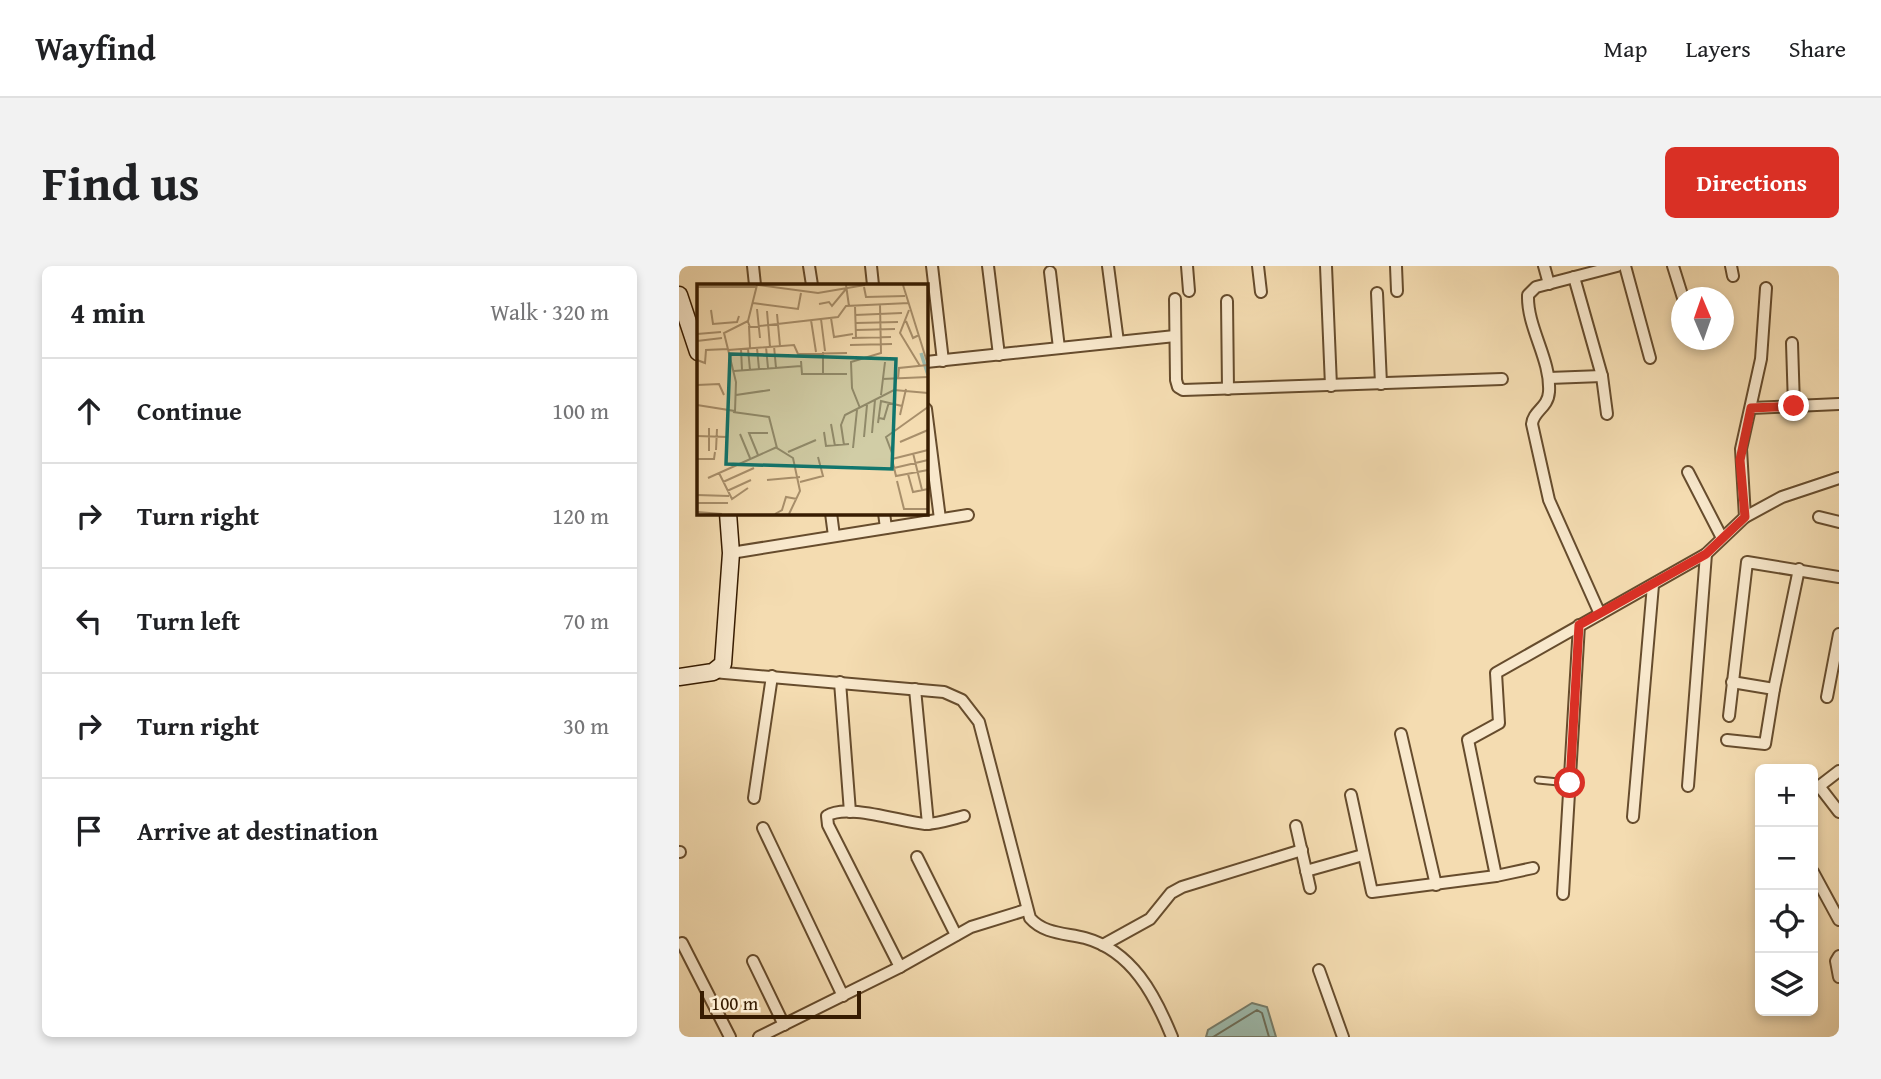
<!DOCTYPE html>
<html lang="en">
<head>
<meta charset="utf-8">
<style>
	:root { --surface:#fff; --page:#f2f2f2; --text:#202124; --muted:#757577; --line:#e0e0e0; --accent:#d93025 }
	body { margin:0; font-family:"Gentium Book Plus",serif; background:var(--page); color:var(--text) }
	.controls { position:absolute; right:21px; bottom:21px; display:grid; overflow:hidden; border-radius:10px; box-shadow:0 4px 10px #0003 }
	.controls button { width:63px; height:63px; display:grid; place-items:center; padding:0; border:0; border-bottom:2px solid var(--line); background:var(--surface); color:var(--text); font:35px sans-serif }
	.compass { position:absolute; left:992px; top:21px; width:63px; height:63px; border-radius:50%; background:var(--surface); box-shadow:0 4px 10px #0003; rotate:358deg }
	.scale { position:absolute; left:21px; bottom:18px; width:161px; box-sizing:border-box; padding-left:7px; border:4px solid #371c01; border-top:0; font-size:19px; line-height:24px; white-space:nowrap; color:#371c01; -webkit-text-stroke:5px #f8e8cc; paint-order:stroke }
	.stop { position:absolute; width:21px; height:21px; margin:-16px; border:5px solid #d93025; border-radius:50%; background:#fff }
	.stop.end { background:#d93025; border-color:#fff; box-shadow:0 2px 7px #0008 }
	.list { margin:0; padding:0; list-style:none }
	h2 { display:flex; justify-content:space-between; align-items:center; height:91px; margin:0; padding:0 28px; font-size:30px }
	h2 small { font-size:23px; font-weight:400; color:var(--muted) }
	.list li { display:grid; grid-template-columns:46px 1fr auto; gap:21px; align-items:center; box-sizing:border-box; height:105px; padding:0 28px; border-top:2px solid var(--line) }
	.list b { display:block; font-size:26px; white-space:nowrap }
	.list em { font-size:23px; font-style:normal; color:var(--muted) }
	.icon { flex:none; width:38px; height:38px; fill:none; stroke:currentColor; stroke-width:2; stroke-linecap:round; stroke-linejoin:round }
	.map { position:relative; flex:none; width:1160px; height:771px; overflow:hidden; border-radius:10px }
	header { display:flex; align-items:center; gap:42px; box-sizing:border-box; height:98px; padding:0 35px; background:var(--surface); border-bottom:2px solid var(--line) }
	header strong { font-size:33px }
	nav { display:flex; gap:38px; margin-inline-start:auto; font-size:24px }
	.intro { display:flex; align-items:center; justify-content:space-between; box-sizing:border-box; height:168px; padding:0 42px }
	h1 { margin:0; font-size:49px }
	.button { padding:18px 32px; border-radius:10px; background:var(--accent); color:#fff; font-size:24px; font-weight:700 }
	main { display:flex; gap:42px; padding:0 42px }
	aside { flex:1; background:var(--surface); border-radius:10px; box-shadow:0 4px 10px #0003 }
	.map>svg:first-child { display:block }
	.water { fill:#9cbbae; stroke:#747b69; stroke-width:2 }
	.lines { fill:none; stroke-linecap:round; stroke-linejoin:round }
	.shore { stroke:#6a6c58; stroke-width:2 }
	.lane-casing { stroke:#664c2d; stroke-width:9 }
	.street-casing { stroke:#664c2d; stroke-width:14 }
	.secondary-casing { stroke:#371c01; stroke-width:19 }
	.lane { stroke:#f8e8cc; stroke-width:5 }
	.street { stroke:#f8e8cc; stroke-width:10 }
	.secondary { stroke:#f8e8cc; stroke-width:16 }
	.route { stroke:#d93025; stroke-width:9 }
	.inset-river { fill:none; stroke:#9cbbae; stroke-width:3.5 }
	.inset-road { fill:none; stroke:#a88f6b; stroke-width:2 }
	.view { fill:#0f766e; fill-opacity:0.15; stroke:#0f766e; stroke-width:3.5 }
	.inset-edge { fill:none; stroke:#371c01; stroke-width:3.5 }
</style>
</head>
<body>
<header>
<strong>Wayfind</strong>
<nav><a>Map</a><a>Layers</a><a>Share</a></nav>
</header>
<div class="intro"><h1>Find us</h1><a class="button">Directions</a></div>
<main>
<aside>
<h2>4 min<small>Walk · 320 m</small></h2>
<ul class="list">
<li><svg class="icon" aria-label="ahead" viewBox="0 0 24 24"><path d="M12 20V5M6 11l6-6 6 6"/></svg><div><b>Continue</b></div><em>100 m</em></li>
<li><svg class="icon" aria-label="right" viewBox="0 0 24 24"><path d="M7 20v-9h11M14 6l5 5-5 5"/></svg><div><b>Turn right</b></div><em>120 m</em></li>
<li><svg class="icon" aria-label="left" viewBox="0 0 24 24"><path d="M17 20v-9H6M10 6l-5 5 5 5"/></svg><div><b>Turn left</b></div><em>70 m</em></li>
<li><svg class="icon" aria-label="right" viewBox="0 0 24 24"><path d="M7 20v-9h11M14 6l5 5-5 5"/></svg><div><b>Turn right</b></div><em>30 m</em></li>
<li><svg class="icon" aria-label="arrive" viewBox="0 0 24 24"><path d="M6 21V4h12l-3 4 3 4H6"/></svg><div><b>Arrive at destination</b></div></li>
</ul>
</aside>
<div class="map">
<svg width="1160" height="771" viewBox="0 0 1160 771">
	<rect width="100%" height="100%" fill="#f4dcb1"/>
	<filter id="stains"><feTurbulence type="fractalNoise" baseFrequency=".00286" numOctaves="4"/><feColorMatrix values="0 0 0 0 .2 0 0 0 0 .09 0 0 0 0 .02 0 0 0 .5 -.17"/></filter>
	<radialGradient id="worn" r=".72"><stop offset=".6" stop-color="#630" stop-opacity="0"/><stop offset="1" stop-color="#630" stop-opacity=".3"/></radialGradient>
	<path class="water" d="M573,737l15,4 9,30h-70l2,-7z"/>
	<g class="lines">
		<path class="shore" d="M534,771l44,-27 5,3 7,24"/>
		<g class="lane-casing">
			<path id="lane" d="M859,514l31,3"/>
		</g>
		<g class="street-casing">
			<g id="street">
				<path d="M74,0l2,19"/>
				<path d="M130,0l3,19"/>
				<path d="M192,0l2,19"/>
				<path d="M253,0l11,95"/>
				<path d="M309,0l11,89"/>
				<path d="M429,0l10,76"/>
				<path d="M508,0l2,25"/>
				<path d="M579,0l3,26"/>
				<path d="M647,0l5,120"/>
				<path d="M717,0l1,25"/>
				<path d="M865,0l5,18"/>
				<path d="M946,0l25,92"/>
				<path d="M994,0l10,32"/>
				<path d="M1052,0l2,10"/>
				<path d="M371,6l9,76"/>
				<path d="M895,11l28,99 5,38"/>
				<path d="M698,27l4,91"/>
				<path d="M496,33l1,81 2,7 5,3 319,-11"/>
				<path d="M548,35l1,88"/>
				<path d="M1113,77l2,63"/>
				<path d="M247,96l249,-26"/>
				<path d="M870,112l53,-2"/>
				<path d="M1072,142l88,-4"/>
				<path d="M247,143l14,110"/>
				<path d="M1009,206l34,66"/>
				<path d="M152,247l3,23"/>
				<path d="M205,247l2,15"/>
				<path d="M1066,251l-4,-68 20,-90 5,-71"/>
				<path d="M1140,251l20,5"/>
				<path d="M52,287l237,-38"/>
				<path d="M921,348l-51,-114 -17,-76c1,-13 16,-16 17,-32 2,-33 -22,-64 -21,-97l8,-8 81,-21"/>
				<path d="M34,406l231,20 18,8 17,22 51,196c14,16 35,15 55,20 47,13 70,57 87,99"/>
				<path d="M161,416l10,130"/>
				<path d="M1053,416l42,7 25,-120"/>
				<path d="M236,423l13,135"/>
				<path d="M1148,431l12,-63"/>
				<path d="M1050,450l18,-154 92,15"/>
				<path d="M722,468l35,151"/>
				<path d="M1048,474l38,4 9,-55"/>
				<path d="M1009,520l18,-232"/>
				<path d="M1140,520l20,26"/>
				<path d="M1134,525l26,-20"/>
				<path d="M672,529l21,97 124,-16 37,-8"/>
				<path d="M75,532l18,-122"/>
				<path d="M954,551l20,-232"/>
				<path d="M617,560l14,62"/>
				<path d="M84,562l80,168"/>
				<path d="M0,586h1"/>
				<path d="M238,591l39,78"/>
				<path d="M627,605l57,-16"/>
				<path d="M1134,606l26,48"/>
				<path d="M817,610l-28,-136 31,-17 -3,-50 210,-119 39,-37 37,-20 57,-19"/>
				<path d="M884,628l16,-269"/>
				<path d="M3,677l48,94"/>
				<path d="M424,679l47,-26 21,-26 11,-6 120,-37"/>
				<path d="M1160,690l-3,5 3,16"/>
				<path d="M74,695l31,64"/>
				<path d="M221,701l-72,-142 -1,-9c19,-13 74,6 98,8 12,0 27,-5 39,-8"/>
				<path d="M640,704l24,67"/>
				<path d="M80,771l141,-70 71,-40 55,-17"/>
			</g>
		</g>
		<g class="secondary-casing">
			<g id="secondary">
				<path d="M0,29l19,57"/>
				<path d="M0,411l34,-5 10,-8 8,-111 -3,-40"/>
			</g>
		</g>
		<use href="#lane" class="lane"/>
		<use href="#street" class="street"/>
		<use href="#secondary" class="secondary"/>
	</g>
	<g class="lines">
		<path class="route" d="M891,517l9,-158 127,-71 39,-37 -5,-57 11,-52 43,-2"/>
	</g>
	<g transform="translate(18 18)">
		<rect width="231" height="231" fill="#f4dcb1"/>
		<path class="inset-river" d="M224,69l7,22"/>
		<path class="inset-road" d="M61,1l60,8 47,-8M149,1l3,21M206,1l25,80M0,3h59M167,3l2,10 39,-1M56,19l45,6 3,-16M122,20l10,-2 3,4 14,-17M158,22l1,32M60,25l3,29M14,26l2,14 24,-2 2,-6M212,26l-9,23 20,33M70,27l3,36M80,30l3,32M158,31l47,-2M134,34l3,19 19,-3M124,35l4,32M114,36l5,32M209,37l7,17 6,-3M51,38l2,5 88,-10 8,-11 63,-3M159,39l42,-1M52,42l1,22M159,46l39,-1M0,50l24,-2M155,54l39,-1M0,57l25,-3M153,61l42,-1M77,62l2,22M69,63l2,21M60,64l2,21M44,65l1,21M51,65l2,21M31,66l66,-5 4,9 49,-1M126,68v22M0,76l8,3 1,-13 22,-1M104,77l1,13h45M37,87l67,-5M185,95l46,-2M201,95l1,-11 29,-3M0,101l22,-1 5,11M39,111l34,-5M184,111l4,-33M0,121l38,6 1,-29 -12,-49 24,-12 9,-36M163,124l-8,-20 -1,-26 30,-9 -1,-49M36,128l36,5 8,31 16,10 7,33 -11,23M203,131l6,-26M182,134l5,1 5,-17M181,139l3,-22 21,5M134,140l4,22M12,144v23M127,148l2,14 23,-2M175,149l3,-33M43,150l10,24M0,152l31,1M167,153l3,-32M203,158l28,-12M147,161l-3,-20 4,-10 49,-25 34,3M156,164l4,-38M19,166l1,-21M231,166l-36,9 4,17 32,-6M91,168l28,-12M195,169l-6,-16 42,-30M216,169l9,37M61,171l-9,-22h19M0,175h17l1,-7M197,184l34,-8M22,189l13,26 16,-11M211,190l5,18 15,-3M11,194l69,-31M70,196l33,-3M200,197l7,28h24M26,198l31,-14M103,198l23,-6 -5,-19M30,207l24,-11M0,211l32,1M0,219h31M0,228l25,2M78,230l7,-4 4,-13 11,2"/>
		<path class="view" d="M33,70l166,5 -4,110 -166,-5z"/>
		<rect width="231" height="231" class="inset-edge"/>
	</g>
	<rect width="100%" height="100%" filter="url(#stains)"/>
	<rect width="100%" height="100%" fill="url(#worn)"/>
</svg>
<div class="controls">
<button>+</button>
<button>−</button>
<button><svg class="icon" aria-label="locate" viewBox="0 0 24 24"><circle cx="12" cy="12" r="6"/><path d="M12 2v4M12 18v4M2 12h4M18 12h4"/></svg></button>
<button><svg class="icon" aria-label="layers" viewBox="0 0 24 24"><path d="M12 4l9 5-9 5-9-5zM3 14l9 5 9-5"/></svg></button>
</div>
<svg class="compass" viewBox="-18 -18 36 36"><path d="M0-13l5 13h-10z" fill="#e53935"/><path d="M0 13l5-13h-10z" fill="#757577"/></svg>
<div class="scale">100 m</div>
<div class="stop" style="left:891px;top:517px"></div>
<div class="stop end" style="left:1115px;top:140px"></div>
</div>
</main>
</body>
</html>
